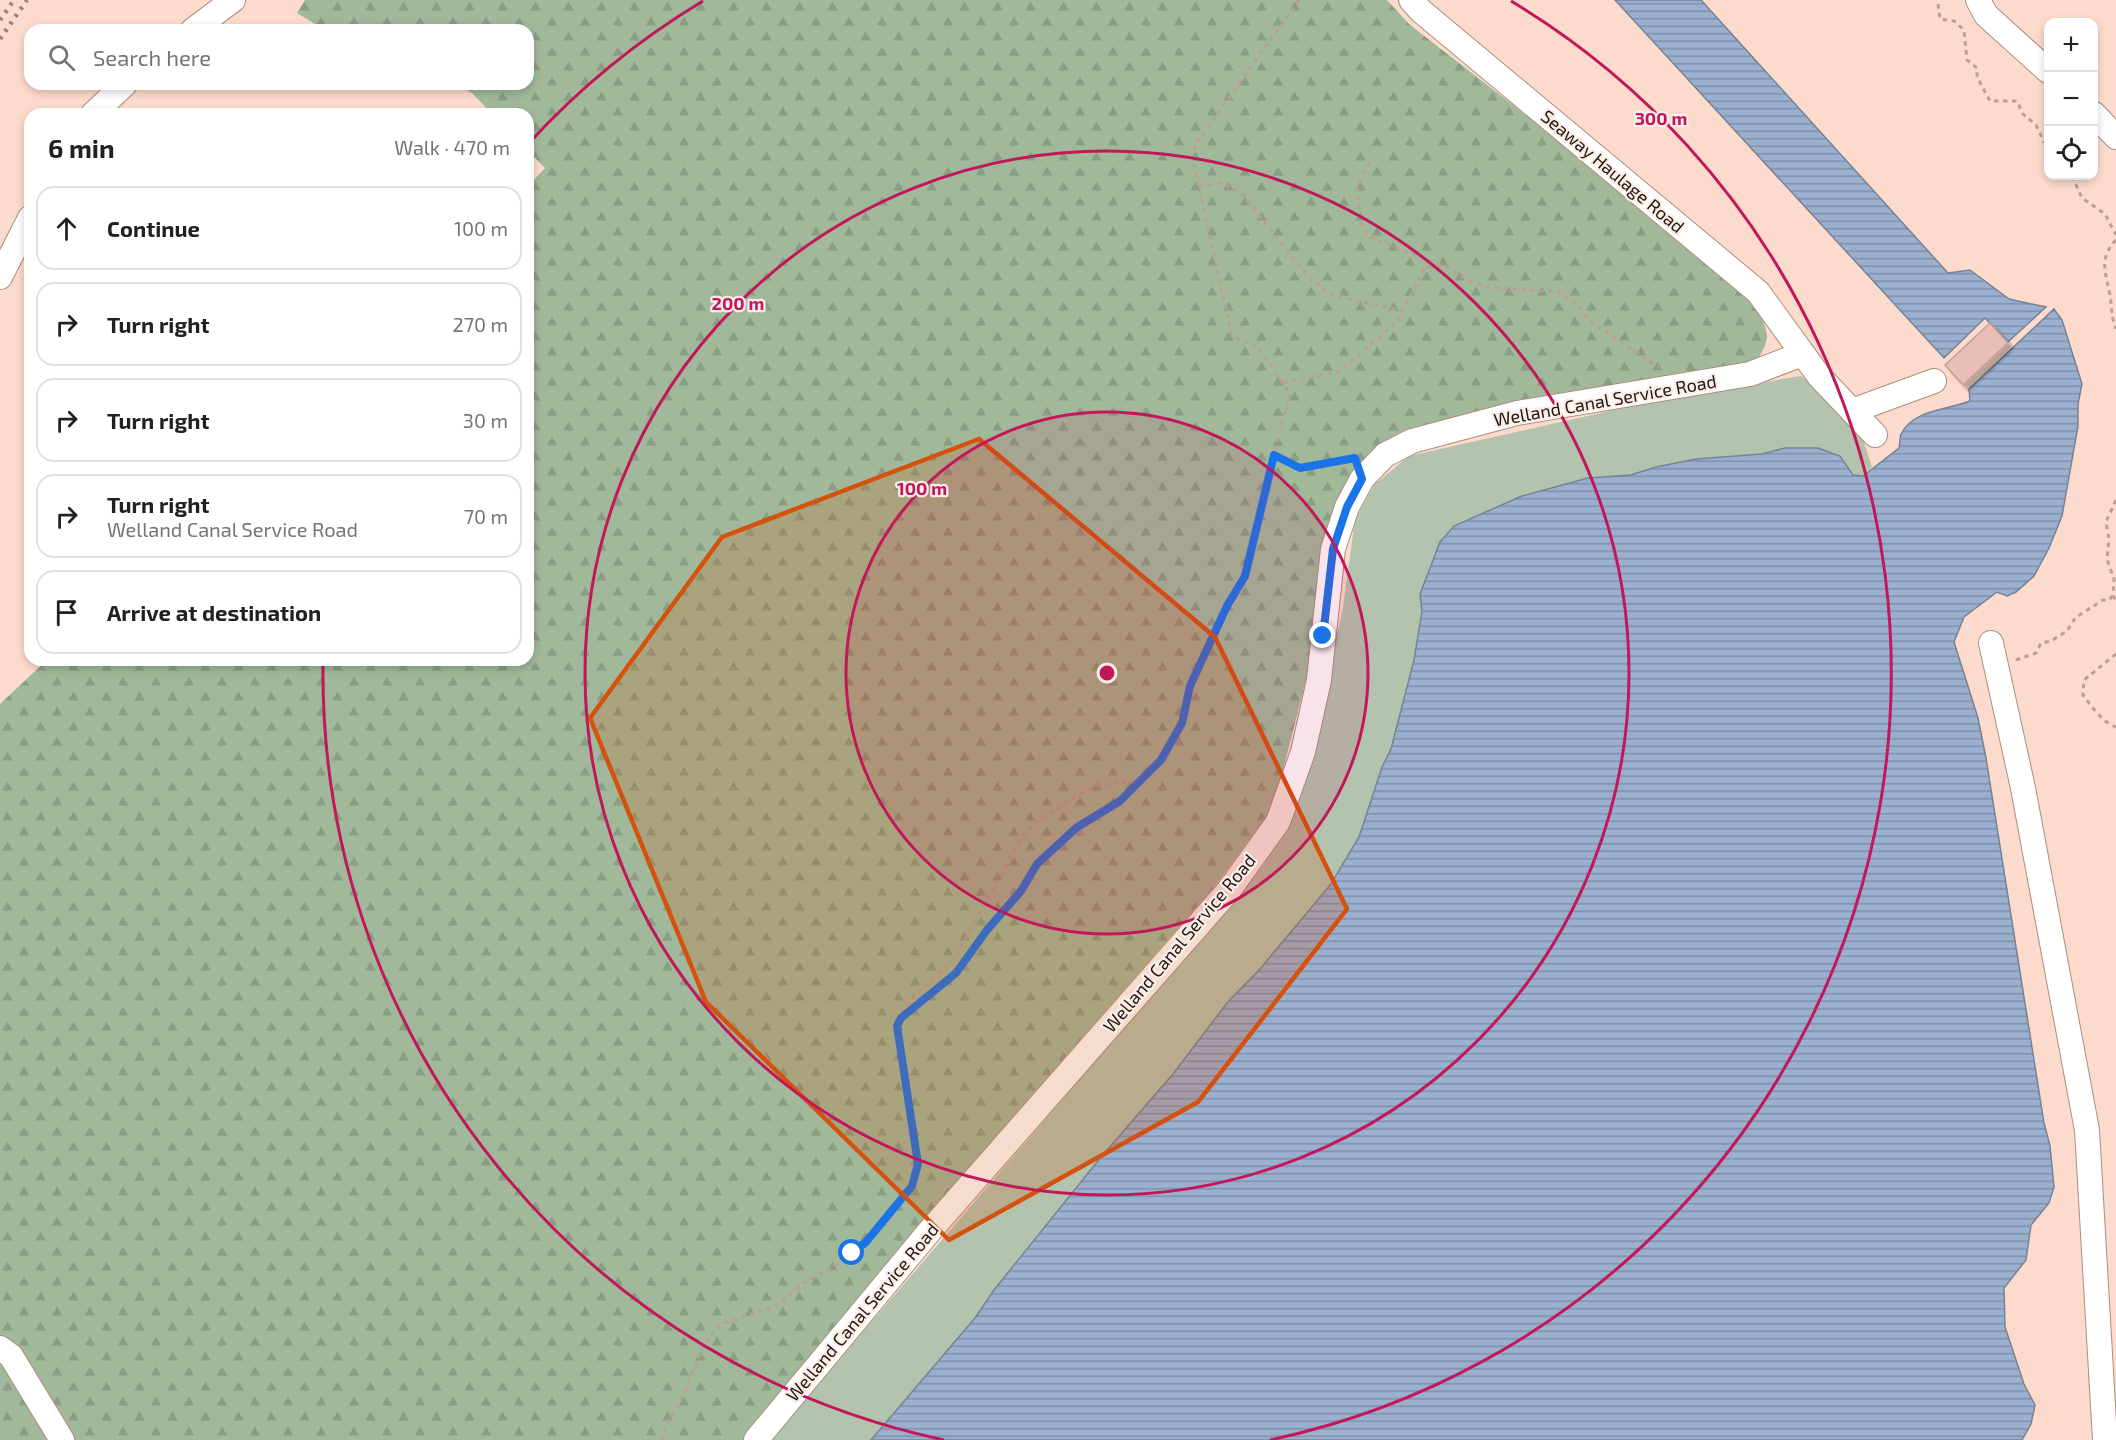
<!DOCTYPE html>
<html lang="en">
<head>
<meta charset="utf-8">
<style>
	:root { --surface:#fff; --page:#f2f2f2; --text:#202124; --muted:#757577; --line:#e0e0e0 }
	body { margin:0; font-family:"Exo 2",sans-serif; background:var(--page); color:var(--text) }
	.controls { position:absolute; right:18px; top:18px; display:grid; overflow:hidden; border-radius:12px; box-shadow:0 3px 9px #0003 }
	.controls button { width:54px; height:54px; display:grid; place-items:center; padding:0; border:0; border-bottom:2px solid var(--line); background:var(--surface); color:var(--text); font:30px sans-serif }
	.stop { position:absolute; width:18px; height:18px; margin:-14px; border:4px solid #1a73e8; border-radius:50%; background:#fff }
	.stop.end { background:#1a73e8; border-color:#fff; box-shadow:0 2px 6px #0008 }
	.list { margin:0; padding:0; list-style:none }
	h2 { display:flex; justify-content:space-between; align-items:center; height:78px; margin:0; padding:0 24px; font-size:26px }
	h2 small { font-size:20px; font-weight:400; color:var(--muted) }
	.list li { display:grid; grid-template-columns:39px 1fr auto; gap:18px; align-items:center; box-sizing:border-box; height:84px; margin:0 12px 12px; padding:0 12px; border:2px solid var(--line); border-radius:18px }
	.list b { display:block; font-size:22px; white-space:nowrap }
	.list p { margin:0; font-size:20px; white-space:nowrap; color:var(--muted) }
	.list em { font-size:20px; font-style:normal; color:var(--muted) }
	.icon { flex:none; width:33px; height:33px; fill:none; stroke:currentColor; stroke-width:2; stroke-linecap:round; stroke-linejoin:round }
	.map { position:relative; flex:none; width:2116px; height:1440px; overflow:hidden }
	.search { position:absolute; background:var(--surface); box-shadow:0 3px 9px #0003; left:24px; top:24px; width:510px; height:66px; display:flex; align-items:center; gap:15px; box-sizing:border-box; padding:0 21px; border-radius:18px; color:var(--muted); font-size:22px }
	.panel { position:absolute; background:var(--surface); box-shadow:0 3px 9px #0003; left:24px; top:108px; width:510px; height:558px; border-radius:18px }
	.map>svg:first-child { display:block }
	.grass { fill:#b3c3ae }
	.forest { fill:url(#forest-firs) }
	.water { fill:url(#water-rules); stroke:#778296; stroke-width:1.5 }
	.building { fill:#e9beb6; stroke:#c19e97; stroke-width:1.5; filter:url(#shadow) }
	.lines { fill:none; stroke-linecap:round; stroke-linejoin:round }
	.minor-casing { stroke:#ac8d7f; stroke-width:26 }
	.path { stroke:#bb9f94; stroke-width:3; stroke-dasharray:4.5 4.5; stroke-linecap:butt }
	.minor { stroke:#fff; stroke-width:24 }
	.rail { stroke:#9a8278; stroke-width:4.5; stroke-dasharray:3 6; stroke-linecap:butt }
	.route { stroke:#1a73e8; stroke-width:8 }
	.marked { fill:#d4520d; fill-opacity:0.2; stroke:#d4520d; stroke-width:4.5; stroke-linejoin:round }
	.ring { fill:none; stroke:#c2185b; stroke-width:3 }
	.labels { text-anchor:middle; dominant-baseline:central; stroke-width:4.5; stroke-linejoin:round; paint-order:stroke }
	.street-label { font-size:18px; fill:#231712; stroke:#fbede7 }
	.centre { fill:#c2185b; stroke:#fbede7; stroke-width:3 }
	.ring-label { font-size:18px; text-anchor:middle; font-weight:bold; fill:#c2185b; stroke:#fbede7; stroke-width:4.5; stroke-linejoin:round; paint-order:stroke }
</style>
</head>
<body>
<div class="map">
<svg width="2116" height="1440" viewBox="0 0 2116 1440">
	<defs>
		<pattern id="forest-firs" width="22" height="20" patternUnits="userSpaceOnUse" patternTransform="scale(1.5)"><rect width="22" height="20" fill="#a1b99a"/><path d="M5 1l3.5 6h-7zM16 11l3.5 6h-7z" fill="#8a9e84"/></pattern>
		<pattern id="water-rules" width="6" height="5" patternUnits="userSpaceOnUse" patternTransform="scale(1.5)"><rect width="6" height="5" fill="#9bb0cf"/><path d="M0 2.5h6" fill="none" stroke="#7e8ea7"/></pattern>
		<filter id="shadow"><feDropShadow dx="5.5" dy="5.5" stdDeviation="1.5" flood-color="#0004"/></filter>
	</defs>
	<rect width="100%" height="100%" fill="#fddbcc"/>
	<path class="grass" d="M1801,376l35,27 26,33 10,31 -9,9 -10,-1 -13,-19 -55,-8 -23,6 -66,5 -40,8 -25,8 -43,3 -66,18 -68,30 -33,68 1,17 -8,49 -23,89 -9,18 -23,70 -28,47 -71,85 -33,34 -54,71 -179,216 -19,28 -104,122h-101l493,-574 41,-78 39,-181 12,-87 19,-35 35,-29 258,-58z"/>
	<path class="forest" d="M305,0h1082l22,24 290,226c23,22 65,52 68,86 0,8 -7,19 -10,26l-379,85 -60,185 -44,174 -59,80 -226,258 -241,296h-748v-736l47,-44h481v-474l17,-18 -17,-17v-37h-36l-20,-21 -19,-9h75v-54h-203l-28,-17z"/>
	<g class="water">
		<path d="M1615,0h86l247,273 22,-3 39,29 37,8 -38,35 -23,-24 -41,40z"/>
		<path d="M2054,309l8,11 20,64 -4,20v22l-16,90 -13,32 -15,28 -18,16 -9,4 -10,-4 -33,25 -10,25 24,76 8,40 58,365 6,23 4,41 -5,16 -18,22 -5,35 -22,28 1,39 19,57 11,21 -4,19 -9,16h-1151l104,-122 19,-28 107,-133 72,-83 54,-71 33,-34 71,-85 28,-47 23,-70 9,-18 23,-89 8,-49 -2,-17 20,-52 14,-16 68,-30 66,-18 43,-3 25,-8 40,-8 66,-5 23,-6h33l22,8 13,19 10,1 36,-28c1,-4 1,-11 2,-14 13,-25 47,-24 69,-33l-1,-12z"/>
	</g>
	<path class="building" d="M1990,323l18,20 -45,42 -18,-20z"/>
	<g class="lines">
		<g class="minor-casing">
			<g id="minor">
				<path d="M1411,0l10,11 337,281 61,84 56,59"/>
				<path d="M1978,0l8,15 62,56"/>
				<path d="M193,30l40,-30"/>
				<path d="M93,114l32,-30"/>
				<path d="M2094,114l22,23"/>
				<path d="M0,277l30,-59"/>
				<path d="M1852,411l82,-30"/>
				<path d="M1991,643l32,145 64,342 18,310"/>
				<path d="M0,1348l11,8 51,84"/>
				<path d="M756,1440l172,-207 301,-343 49,-68 25,-70 16,-72 14,-131 14,-42 15,-28 23,-24 27,-14 105,-28 233,-39 52,-20"/>
			</g>
		</g>
		<g class="path">
			<path d="M1299,0l-104,145 -2,15 39,176 27,12 31,45 -16,62 26,13 52,-9"/>
			<path d="M1938,4l2,15 14,2 10,9 3,30 10,8v9l13,24h27l6,13 13,11 8,17 4,3"/>
			<path d="M1370,163l-13,23 4,40 11,12 72,28"/>
			<path d="M2072,176l10,22 23,16 11,21"/>
			<path d="M1199,186l23,-3 21,12 62,78 23,21 74,17"/>
			<path d="M2116,240c-18,19 -10,33 -6,55 2,12 1,23 6,34"/>
			<path d="M1283,383l57,-12 57,-49 28,-55 21,-1 25,16 22,6 66,4 19,13 10,15 71,47"/>
			<path d="M2116,500l-10,22 3,17 -2,20 7,20 -1,16 3,7"/>
			<path d="M2116,654l-32,26 -1,15c9,12 19,27 33,32"/>
			<path d="M2016,660l20,-7 5,-10 10,-2 16,-10 8,-13 28,-18h6l4,-5"/>
			<path d="M902,1017l54,-44 31,-43 34,-39 16,-27 39,-36 44,-27 20,-20"/>
			<path d="M661,1440l6,-16 16,-28 20,-50 16,-21 56,-18 26,-22 37,-21 28,-22 46,-56 6,-22 -21,-137 9,-23 48,-45 68,-122 17,-18 57,-34 45,-4 20,-21 21,-37 8,-38 37,-79 18,-30 29,-121"/>
		</g>
		<use href="#minor" class="minor"/>
		<g class="rail">
			<path d="M0,20l14,-20"/>
			<path d="M0,39l27,-39"/>
		</g>
	</g>
	<g class="lines">
		<path class="route" d="M852,1253l14,-11 46,-56 6,-22 -21,-138 4,-8 55,-45 31,-43 34,-39 16,-27 39,-36 44,-27 41,-41 21,-37 8,-37 37,-80 18,-30 29,-121 26,13 55,-10 7,21 -15,28 -14,42 -10,87"/>
	</g>
	<path class="marked" d="M979,439l236,198 132,272 -149,193 -249,138 -243,-238 -116,-284 132,-181z"/>
	<circle cx="1107" cy="673" r="261" fill="#c2185b" fill-opacity=".12"/>
	<g class="ring">
		<circle cx="1107" cy="673" r="261"/>
		<circle cx="1107" cy="673" r="522"/>
		<path d="M944 1440A784 784 0 0 1 323 666M529 143A784 784 0 0 1 703 1M1511 1A784 784 0 0 1 1270 1440"/>
	</g>
	<g class="labels">
		<g class="street-label">
			<text transform="translate(1613 171) rotate(40)">Seaway Haulage Road</text>
			<text transform="translate(1605 400) rotate(-10)">Welland Canal Service Road</text>
			<text transform="translate(1179 943) rotate(-50)">Welland Canal Service Road</text>
			<text transform="translate(862 1312) rotate(-50)">Welland Canal Service Road</text>
		</g>
	</g>
	<circle cx="1107" cy="673" r="9" class="centre"/>
	<g class="ring-label">
		<text x="1661" y="125">300 m</text>
		<text x="738" y="310">200 m</text>
		<text x="922" y="495">100 m</text>
	</g>
</svg>
<div class="controls">
<button>+</button>
<button>−</button>
<button><svg class="icon" aria-label="locate" viewBox="0 0 24 24"><circle cx="12" cy="12" r="6"/><path d="M12 2v4M12 18v4M2 12h4M18 12h4"/></svg></button>
</div>
<div class="stop" style="left:852px;top:1253px"></div>
<div class="stop end" style="left:1323px;top:636px"></div>
<div class="search"><svg class="icon" aria-label="search" viewBox="0 0 24 24"><circle cx="10" cy="10" r="6"/><path d="M15 15l6 6"/></svg>Search here</div>
<section class="panel">
<h2>6 min<small>Walk · 470 m</small></h2>
<ul class="list">
<li><svg class="icon" aria-label="ahead" viewBox="0 0 24 24"><path d="M12 20V5M6 11l6-6 6 6"/></svg><div><b>Continue</b></div><em>100 m</em></li>
<li><svg class="icon" aria-label="right" viewBox="0 0 24 24"><path d="M7 20v-9h11M14 6l5 5-5 5"/></svg><div><b>Turn right</b></div><em>270 m</em></li>
<li><svg class="icon" aria-label="right" viewBox="0 0 24 24"><path d="M7 20v-9h11M14 6l5 5-5 5"/></svg><div><b>Turn right</b></div><em>30 m</em></li>
<li><svg class="icon" aria-label="right" viewBox="0 0 24 24"><path d="M7 20v-9h11M14 6l5 5-5 5"/></svg><div><b>Turn right</b><p>Welland Canal Service Road</p></div><em>70 m</em></li>
<li><svg class="icon" aria-label="arrive" viewBox="0 0 24 24"><path d="M6 21V4h12l-3 4 3 4H6"/></svg><div><b>Arrive at destination</b></div></li>
</ul>
</section>
</div>
</body>
</html>
